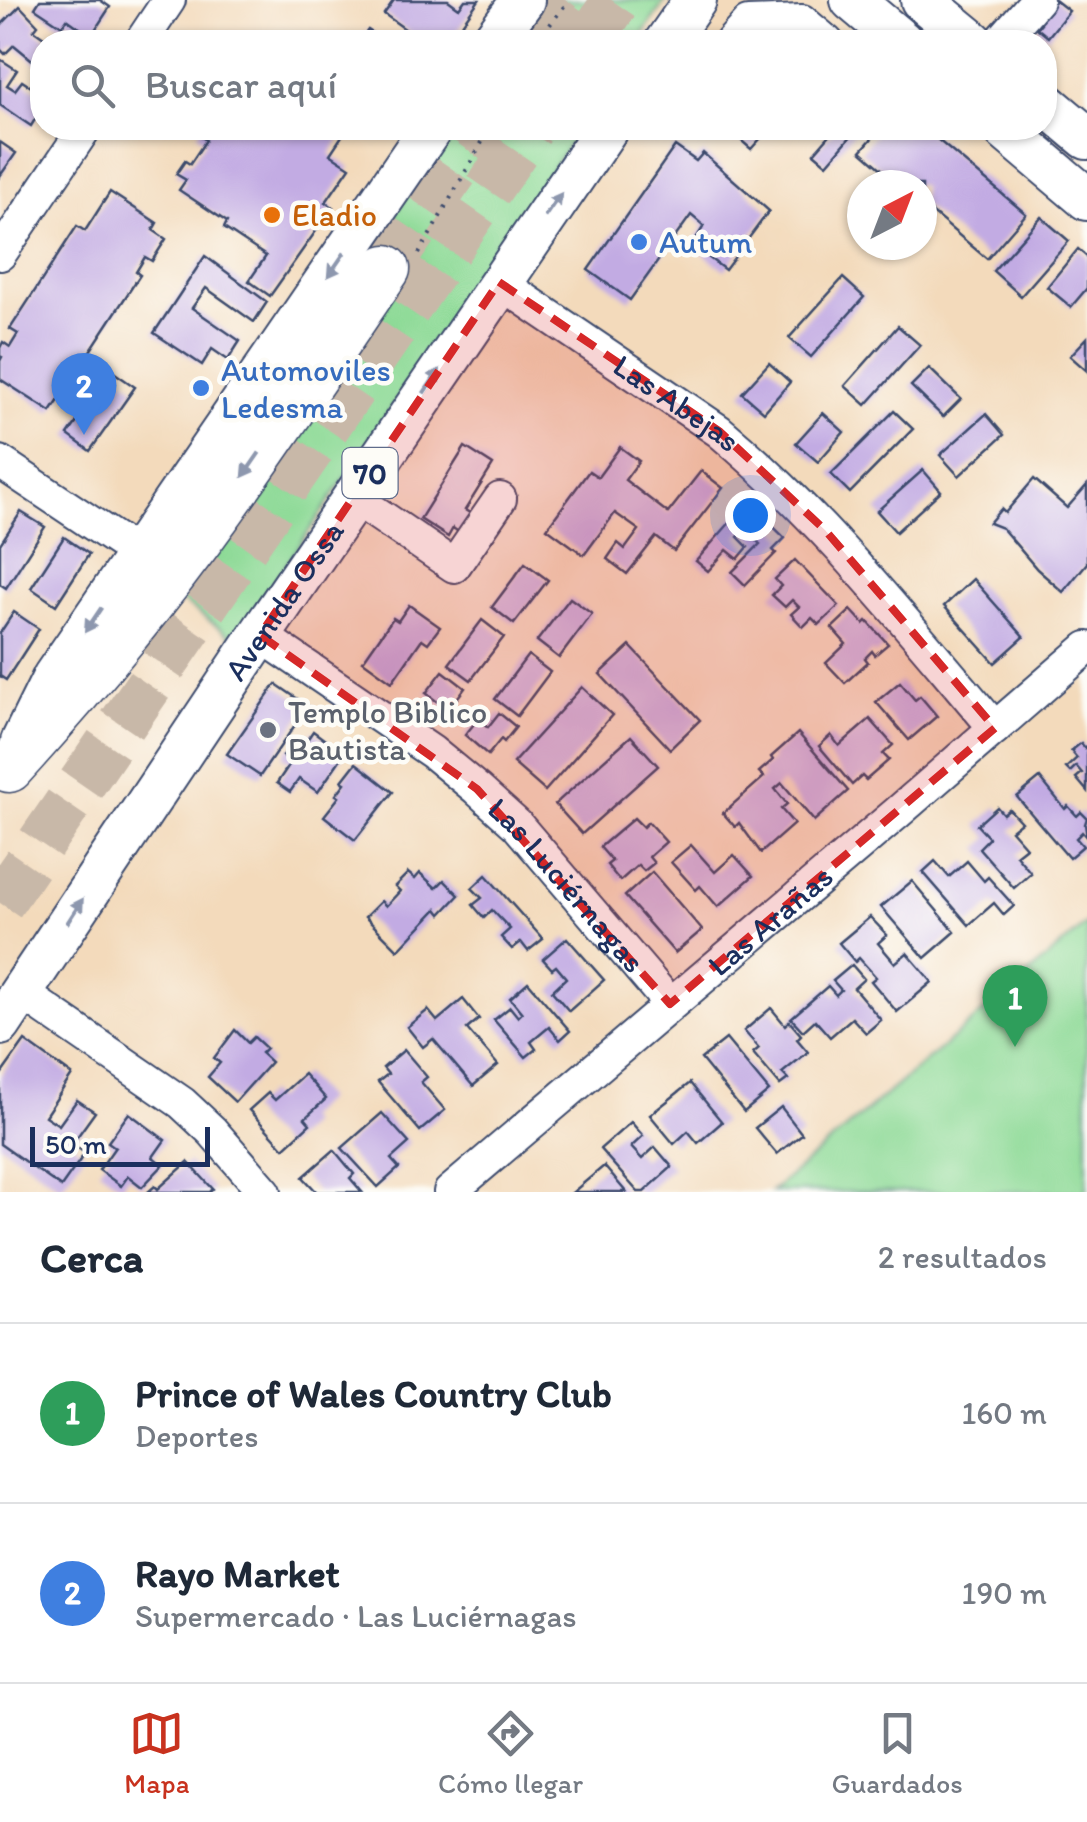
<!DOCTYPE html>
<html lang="es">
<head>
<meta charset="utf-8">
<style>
	:root { --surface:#fff; --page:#f2f2f3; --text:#1f2937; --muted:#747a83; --line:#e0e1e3; --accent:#c8321e }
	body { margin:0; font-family:Itim,sans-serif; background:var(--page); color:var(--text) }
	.compass { position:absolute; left:847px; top:170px; width:90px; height:90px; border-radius:50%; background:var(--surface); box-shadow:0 2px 8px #0004; rotate:42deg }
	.scale { position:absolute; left:30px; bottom:25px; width:180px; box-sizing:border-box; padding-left:10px; border:5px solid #1b2f5e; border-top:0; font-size:28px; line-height:35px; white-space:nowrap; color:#1b2f5e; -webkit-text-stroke:8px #fdfcf7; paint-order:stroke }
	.you { position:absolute; left:750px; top:515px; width:35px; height:35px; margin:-25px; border:8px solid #fff; border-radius:50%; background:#1a73e8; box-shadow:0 0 0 15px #1a73e833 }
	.badge { display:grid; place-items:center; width:65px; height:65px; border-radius:50%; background:var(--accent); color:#fff; font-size:32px; font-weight:700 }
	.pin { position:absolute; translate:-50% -82px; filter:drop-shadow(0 2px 5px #0008) }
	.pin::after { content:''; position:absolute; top:52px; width:35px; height:30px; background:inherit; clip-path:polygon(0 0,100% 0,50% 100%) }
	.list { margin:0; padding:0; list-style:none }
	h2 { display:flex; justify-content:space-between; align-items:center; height:130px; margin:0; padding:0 40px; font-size:42px }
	h2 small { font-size:32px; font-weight:400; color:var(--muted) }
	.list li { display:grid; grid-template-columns:65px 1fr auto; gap:30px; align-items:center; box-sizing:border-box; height:180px; padding:0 40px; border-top:2px solid var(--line) }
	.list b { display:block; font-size:38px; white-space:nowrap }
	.list p { margin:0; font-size:32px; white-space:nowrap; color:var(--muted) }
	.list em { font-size:32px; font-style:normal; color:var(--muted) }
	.icon { flex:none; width:55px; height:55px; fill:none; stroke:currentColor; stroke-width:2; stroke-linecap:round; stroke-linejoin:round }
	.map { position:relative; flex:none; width:1087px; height:1192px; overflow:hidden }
	.search { position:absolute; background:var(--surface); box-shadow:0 2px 8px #0004; left:30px; right:30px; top:30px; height:110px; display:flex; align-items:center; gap:25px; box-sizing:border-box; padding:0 35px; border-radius:40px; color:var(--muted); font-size:38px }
	.sheet { height:490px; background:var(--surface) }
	nav { display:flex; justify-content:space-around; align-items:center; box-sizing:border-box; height:140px; border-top:2px solid var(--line); background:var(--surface); font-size:28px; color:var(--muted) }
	nav a { display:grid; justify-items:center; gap:5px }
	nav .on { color:var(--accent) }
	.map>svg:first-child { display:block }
	.green { fill:#8eda97; stroke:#54847a; stroke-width:2.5 }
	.building { fill:#c2abe3 }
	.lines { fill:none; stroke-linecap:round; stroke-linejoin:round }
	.highway-tunnel { stroke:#c8b8a8; stroke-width:48; stroke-dasharray:48 24; stroke-linecap:butt }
	.minor-casing { stroke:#3b496c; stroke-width:36 }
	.major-casing { stroke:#3b496c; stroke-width:46 }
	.highway-casing { stroke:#3b496c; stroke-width:51 }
	.path { stroke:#3b496c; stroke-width:4; stroke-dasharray:2.5 8; stroke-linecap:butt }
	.minor { stroke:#fff; stroke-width:32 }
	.major { stroke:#fff; stroke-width:42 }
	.highway { stroke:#fff; stroke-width:48 }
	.oneway { fill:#8d97ae }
	.marked { fill:#d62828; fill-opacity:0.2; stroke:#d62828; stroke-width:8; stroke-dasharray:20 12; stroke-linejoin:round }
	.food-dot { fill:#e8710a; stroke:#fdfcf7; stroke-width:4 }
	.shop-dot { fill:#3f7fe0; stroke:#fdfcf7; stroke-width:4 }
	.worship-dot { fill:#6b7280; stroke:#fdfcf7; stroke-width:4 }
	.labels { text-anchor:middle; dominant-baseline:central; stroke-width:9; stroke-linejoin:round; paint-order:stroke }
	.shield { fill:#fdfcf7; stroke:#5f6c8c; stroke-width:2.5 }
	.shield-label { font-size:30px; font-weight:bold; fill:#1b2f5e }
	.food-label { font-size:32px; fill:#c56008; stroke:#fdfcf7; text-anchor:start }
	.shop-label { font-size:32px; fill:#366cbe; stroke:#fdfcf7; text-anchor:start }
	.street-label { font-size:32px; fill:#1b2f5e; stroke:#fdfcf7 }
	.worship-label { font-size:32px; fill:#5b616d; stroke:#fdfcf7; text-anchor:start }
</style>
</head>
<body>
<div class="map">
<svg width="1087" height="1192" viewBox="0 0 1087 1192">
	<rect width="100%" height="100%" fill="#fdfcf7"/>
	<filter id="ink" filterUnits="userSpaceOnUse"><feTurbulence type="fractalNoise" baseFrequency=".01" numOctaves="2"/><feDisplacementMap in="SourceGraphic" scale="20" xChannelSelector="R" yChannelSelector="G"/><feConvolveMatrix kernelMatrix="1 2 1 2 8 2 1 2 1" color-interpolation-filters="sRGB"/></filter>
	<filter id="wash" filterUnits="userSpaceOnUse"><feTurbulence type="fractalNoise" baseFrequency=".0048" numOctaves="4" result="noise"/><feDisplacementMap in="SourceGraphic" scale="40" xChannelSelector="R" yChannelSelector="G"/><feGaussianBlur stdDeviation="2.25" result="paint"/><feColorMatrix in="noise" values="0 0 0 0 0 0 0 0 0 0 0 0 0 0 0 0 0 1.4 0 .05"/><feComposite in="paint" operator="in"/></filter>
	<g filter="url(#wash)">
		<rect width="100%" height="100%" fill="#f3dabb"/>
		<g class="green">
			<path d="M546,0h120l-29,42h-123z"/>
			<path d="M449,128h131l-344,512 -62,-45 33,-90z"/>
			<path d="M1087,923v269h-316l288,-244z"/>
		</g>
		<g id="blocks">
			<g class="building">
				<path d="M40,0h60l10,7 -19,29 -24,-17 -5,7 -27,-18z"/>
				<path d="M394,0h54l11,8 6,-8h14l-30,42h-26l-39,-28z"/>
				<path d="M1044,0h11l14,11 -21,26 -11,-9 5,-6 -9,-8z"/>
				<path d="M20,6l18,19 -4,5 17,12h-9v26l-28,-23 -9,9 -5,-5v-23z"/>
				<path d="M368,30l18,12h-27z"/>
				<path d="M0,59l17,11 -10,15 8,5 7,-9 20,13v14l-11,18 -31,-21z"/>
				<path d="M201,128h128l13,8 -12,18 20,13 -24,35 7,5 -63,89 -21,-15 17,-25 -42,-28 3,-6 -48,-32 7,-10 -10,-6 9,-13 5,3 16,-24 -9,-6z"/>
				<path d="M727,128h43l-19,21z"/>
				<path d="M836,128h22l-31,36 -13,-11z"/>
				<path d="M881,128h43l102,86 -39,45 -65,-55v-19h-22l-39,-34z"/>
				<path d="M0,142l16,11 -16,23z"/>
				<path d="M675,146l21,15 7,-8 66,58 -44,59 -33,-25 12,-19 -13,-11 -61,85 -42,-30z"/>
				<path d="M110,192l47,31 -4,7 13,9 -14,22 -7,-4 -9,15 4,3 -63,96 -8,-5 -5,7 9,6 -22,33 -51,-33v-18l2,-4 -2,-1v-8l3,-6 7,5 8,-13 -8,-5 67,-103 8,5z"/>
				<path d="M1041,217l28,24 -48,55 -28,-25z"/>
				<path d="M1078,249l9,8v31l-16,19 -24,-20z"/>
				<path d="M205,256l62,46 -13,20 -48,-34 -14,20 48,33 -12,19 -16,-11 -10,16 -48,-32z"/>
				<path d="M843,278l21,19 -53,60 -22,-19z"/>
				<path d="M898,326l22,19 -54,60 -21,-19z"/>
				<path d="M1087,338v33l-17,-15z"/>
				<path d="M769,363l21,19 -26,30 -22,-19z"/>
				<path d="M929,368l32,31 -18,18 -32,-31z"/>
				<path d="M112,371l23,16 -45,64 -22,-16z"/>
				<path d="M894,411l19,18 -63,64 -19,-19z"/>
				<path d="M823,413l21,19 -26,30 -22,-19z"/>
				<path d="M986,414l18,21 -45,41 -19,-21z"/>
				<path d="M465,447l28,18 -28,45 8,5 -12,19 -8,-6 -5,9 -28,-18z"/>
				<path d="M620,447l19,14 -14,19 43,33 33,-42 22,17 -49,63 -18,-14 -29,37 -20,-15 11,-16 7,6 14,-19 -24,-17 -31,42 -37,-27 42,-57 9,6z"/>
				<path d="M923,470l18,21 -45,41 -19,-21z"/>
				<path d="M1034,479l33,29 20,-23v78l-24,29 -26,-23 -35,-41 -13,-5 12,-14 4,4z"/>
				<path d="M748,502l37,36 -12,12 3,3 -31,32 -13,-13 28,-28 -15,-15 -7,8 10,10 -10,12 -11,-9 -19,21 -12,-10z"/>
				<path d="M21,512l24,15 -39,61 -6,-4v-40z"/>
				<path d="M64,537l25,17 -33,51 -25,-17z"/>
				<path d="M795,560l44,46 -20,19 -7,-7 -9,9 -12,-13 8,-7 -7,-7 -7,7 -13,-12 9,-9 -6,-7z"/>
				<path d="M525,563l23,17 -34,44 -22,-17z"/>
				<path d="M973,579l51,58 -29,26 -51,-57z"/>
				<path d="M570,598l22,16 -33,44 -22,-17z"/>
				<path d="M409,605l31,22 -12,16 -6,-4 -30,43 -29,-21 30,-43 5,3z"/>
				<path d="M851,610l13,14 3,-3 21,23 -13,11 -3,-4 -7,7 3,4 -23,21 -19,-20 20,-19 -14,-16z"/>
				<path d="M14,612l25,17 -33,51 -6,-4v-43z"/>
				<path d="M482,620l22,17 -33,43 -22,-16z"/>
				<path d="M630,646l70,74 -30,29 -70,-75z"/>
				<path d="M528,655l22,17 -33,44 -22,-17z"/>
				<path d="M443,671l22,17 -17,22 -22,-17z"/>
				<path d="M900,682l15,18 5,-4 17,20 -28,24 -33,-38z"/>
				<path d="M276,684l32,22 -48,70 -33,-22z"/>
				<path d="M582,687l30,28 -67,76 -32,-28z"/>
				<path d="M499,713l17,14 -12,15 -3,-3 -13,16 -23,-20 13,-16 10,8z"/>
				<path d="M870,719l23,26 -10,9 6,6 -23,20 -4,-4 -10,9 -33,-39 12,-11 8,11z"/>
				<path d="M313,731l31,23 -26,38 -19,-13 -9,13 -13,-9 14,-21 -8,-6 6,-9 9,6z"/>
				<path d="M798,733l50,58 -34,30 -32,-38 -7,6 12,15 -6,5 13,15 -33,29 -22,-30 -4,4 -12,-14 41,-36 -5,-5 14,-12 -2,-3z"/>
				<path d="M631,736l27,30 -76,68 -27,-30z"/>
				<path d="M1081,743l4,5 2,-2v45l-11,-13 6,-5 -6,-7 -6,6 -4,-4 11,-10 -6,-7z"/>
				<path d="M356,763l37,29 -38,48 -31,-24 15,-19 -3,-2 9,-12 -3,-2z"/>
				<path d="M1040,778l25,31 3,-3 9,10 4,-4 6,6 -2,6 2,14 -5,-6 -6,6 7,8 -14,12 -52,-61z"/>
				<path d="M997,807l6,7 6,-5 12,13 -10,8 15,17 -10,8 15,18 -17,15 -35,-40 10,-10 -12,-13z"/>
				<path d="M634,818l9,9 5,-5 18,20 -17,15 5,6 -10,8 -6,-6 -18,16 -13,-16 5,-4 -12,-14z"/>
				<path d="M691,845l24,27 19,-17 19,21 -35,31 -18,-21 -4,4 -25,-28z"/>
				<path d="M935,861l14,16 18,-16 17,20 4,-4 26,29 -10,9 -10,-12 -25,22 -46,-53z"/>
				<path d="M652,872l50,58 -27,23 -50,-57z"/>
				<path d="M408,873l7,6 5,-6 16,15 8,-8 15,15 -18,19 -4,-5 -39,41 -33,-33 16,-16 5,5 14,-15 -5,-5z"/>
				<path d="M486,875l57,64 -15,12 -7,-9 -9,7 -11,-12 9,-8 -18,-19 -8,8 -11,-13 9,-7 -10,-10z"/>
				<path d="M912,881l43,51 -30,26 -44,-51z"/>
				<path d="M870,917l17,18 -9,8 17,20 12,-10 25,29 -35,30 -26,-31 5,-4 -17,-19 -4,4 -16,-19z"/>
				<path d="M567,938l37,42 -35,31 -17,-20 14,-13 -10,-12 -4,3 -9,-10z"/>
				<path d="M852,965l12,14 -10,9 27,32 -15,13 -14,-15 -22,19 -15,-17 -12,11 -12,-13 37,-32 8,9 5,-5 -8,-9z"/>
				<path d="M528,982l42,49 -10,9 -11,-13 -18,15 5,7 -10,8 -32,-37 16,-13 8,10 4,-4 -12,-15z"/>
				<path d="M463,999l16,20 -12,10 31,36 -25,21 -40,-47 -10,8 -16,-20 21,-17 9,11z"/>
				<path d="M771,1008l14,17 4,-4 12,14 -4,4 11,13 -26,21 6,6 -8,6 -27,-32 6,-5 -15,-17z"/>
				<path d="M235,1030l13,13 6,-6 12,11 -5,5 10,9 -36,40 -27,-25 12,-14 -6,-5z"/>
				<path d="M726,1039l43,52 -25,21 -43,-53z"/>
				<path d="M25,1041l47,34 -27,41 14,9 18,-25 18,12 -23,32 13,9 -24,34 -61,-43v-68z"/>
				<path d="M404,1050l23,27 -6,5 24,28 -25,21 -42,-49 10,-8 -5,-6z"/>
				<path d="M304,1074l22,25 -21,19 5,6 -26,24 -35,-38 19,-17 7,7z"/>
				<path d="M690,1083l32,39 -24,21 -10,-12 -14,13 -24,-29z"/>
				<path d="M781,1107l21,27 -25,20 -22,-26z"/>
				<path d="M129,1113l36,27 -12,17 10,8 -21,22 -14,-11 -7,10 -22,-16 16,-23 -7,-5z"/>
				<path d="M382,1113l27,30 -18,16 8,9 -21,19 -36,-39z"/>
				<path d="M631,1122l12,14 -12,11 11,12 13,-12 17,20 -28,25h-6l-38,-43z"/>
				<path d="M334,1150l20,24 -4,4 12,14h-45l-14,-15z"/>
				<path d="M188,1162l25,27 -3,3h-62l7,-6 3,3z"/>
				<path d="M604,1166l22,26h-53z"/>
			</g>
		</g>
	</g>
	<g filter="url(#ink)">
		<use href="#blocks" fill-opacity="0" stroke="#3b496c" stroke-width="2.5"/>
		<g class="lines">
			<g class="highway-tunnel">
				<path d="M543,42l29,-42"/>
				<path d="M588,42l29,-42"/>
				<path d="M386,269l98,-141"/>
				<path d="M0,903l530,-775"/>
			</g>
			<g class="minor-casing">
				<g id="minor">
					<path d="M141,42l28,-42"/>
					<path d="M731,42l17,-19 54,-2 25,21"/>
					<path d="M1000,42l37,-42"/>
					<path d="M0,254l85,-126"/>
					<path id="s1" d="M499,282l220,149c105,88 188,194 276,297"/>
					<path d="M0,462l138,92"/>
					<path d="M353,497l101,69 46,-67"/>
					<path id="s2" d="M260,635l172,117 45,37 40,36 153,179"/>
					<path d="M22,993l160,110 30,28 53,61"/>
					<path id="s3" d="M450,1192l447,-379 190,-165"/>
				</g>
			</g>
			<g class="major-casing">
				<g id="major">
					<path d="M852,0l50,42"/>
					<path d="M922,0l51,42"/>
					<path d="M492,42l31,-42"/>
					<path d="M666,42l29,-42"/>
					<path d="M1044,102l43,36"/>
					<path d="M1003,128l84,71"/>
					<path d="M22,742l32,-65 377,-549"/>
					<path id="s4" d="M0,1024l260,-389 347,-507"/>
				</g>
			</g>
			<g class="highway-casing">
				<path id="highway" d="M9,768c74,-81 144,-165 208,-254 58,-80 113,-163 169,-245"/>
			</g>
			<g class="path">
				<path d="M538,42l7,-11 24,-31"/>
				<path d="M419,254l71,-126"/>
			</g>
			<use href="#minor" class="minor"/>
			<use href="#major" class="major"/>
			<use href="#highway" class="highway"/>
		</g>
		<defs><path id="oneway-solid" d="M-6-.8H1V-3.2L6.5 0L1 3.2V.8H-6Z" transform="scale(2.5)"/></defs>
		<g class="oneway">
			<use href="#oneway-solid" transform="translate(553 205) rotate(-55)"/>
			<use href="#oneway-solid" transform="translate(336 265) rotate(125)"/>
			<use href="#oneway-solid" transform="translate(432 381) rotate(-56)"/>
			<use href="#oneway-solid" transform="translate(251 465) rotate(125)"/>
			<use href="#oneway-solid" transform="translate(93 620) rotate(124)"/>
			<use href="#oneway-solid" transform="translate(75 911) rotate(-57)"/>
		</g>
	</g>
	<path class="marked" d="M499,282l220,149 106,99 170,198 -325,276 -193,-215 -217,-154z"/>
	<circle class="food-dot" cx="272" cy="215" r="10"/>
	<g class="shop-dot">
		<circle cx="639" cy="242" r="10"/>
		<circle cx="201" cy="388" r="10"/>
	</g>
	<circle class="worship-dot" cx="268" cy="730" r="10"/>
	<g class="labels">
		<rect class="shield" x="342.5" y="448" width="55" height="50" rx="8"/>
		<g class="shield-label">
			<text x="370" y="473">70</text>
		</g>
		<g class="food-label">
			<text x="292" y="215">Eladio</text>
		</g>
		<g class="shop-label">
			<text x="659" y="242">Autum</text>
			<text x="221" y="370">Automoviles<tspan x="221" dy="37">Ledesma</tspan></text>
		</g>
		<g class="street-label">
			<text stroke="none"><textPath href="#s1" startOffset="215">Las Abejas</textPath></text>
			<text stroke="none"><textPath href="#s4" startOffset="510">Avenida Ossa</textPath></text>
			<text stroke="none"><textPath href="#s2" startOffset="398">Las Luciérnagas</textPath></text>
			<text stroke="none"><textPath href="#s3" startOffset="420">Las Arañas</textPath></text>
		</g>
		<g class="worship-label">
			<text x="288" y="712">Templo Biblico<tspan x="288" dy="37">Bautista</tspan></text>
		</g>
	</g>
</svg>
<svg class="compass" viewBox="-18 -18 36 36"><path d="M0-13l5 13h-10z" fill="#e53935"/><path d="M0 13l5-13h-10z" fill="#747a83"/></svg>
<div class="scale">50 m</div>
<div class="you"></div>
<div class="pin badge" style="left:1015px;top:1047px;background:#2e9e5b">1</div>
<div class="pin badge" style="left:84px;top:435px;background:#3f7fe0">2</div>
<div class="search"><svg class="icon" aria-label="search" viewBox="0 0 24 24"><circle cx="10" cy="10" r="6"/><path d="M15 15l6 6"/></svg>Buscar aquí</div>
</div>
<section class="sheet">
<h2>Cerca<small>2 resultados</small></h2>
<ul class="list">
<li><span class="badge" style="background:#2e9e5b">1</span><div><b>Prince of Wales Country Club</b><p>Deportes</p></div><em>160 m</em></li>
<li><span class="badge" style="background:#3f7fe0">2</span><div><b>Rayo Market</b><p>Supermercado · Las Luciérnagas</p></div><em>190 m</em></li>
</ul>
</section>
<nav>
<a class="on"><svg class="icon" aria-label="map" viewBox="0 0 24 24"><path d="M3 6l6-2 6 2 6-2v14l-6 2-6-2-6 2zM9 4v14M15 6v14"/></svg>Mapa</a>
<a><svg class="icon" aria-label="directions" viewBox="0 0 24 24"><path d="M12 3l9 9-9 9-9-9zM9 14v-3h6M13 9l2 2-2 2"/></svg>Cómo llegar</a>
<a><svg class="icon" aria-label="saved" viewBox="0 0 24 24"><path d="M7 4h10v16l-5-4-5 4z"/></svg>Guardados</a>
</nav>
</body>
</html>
